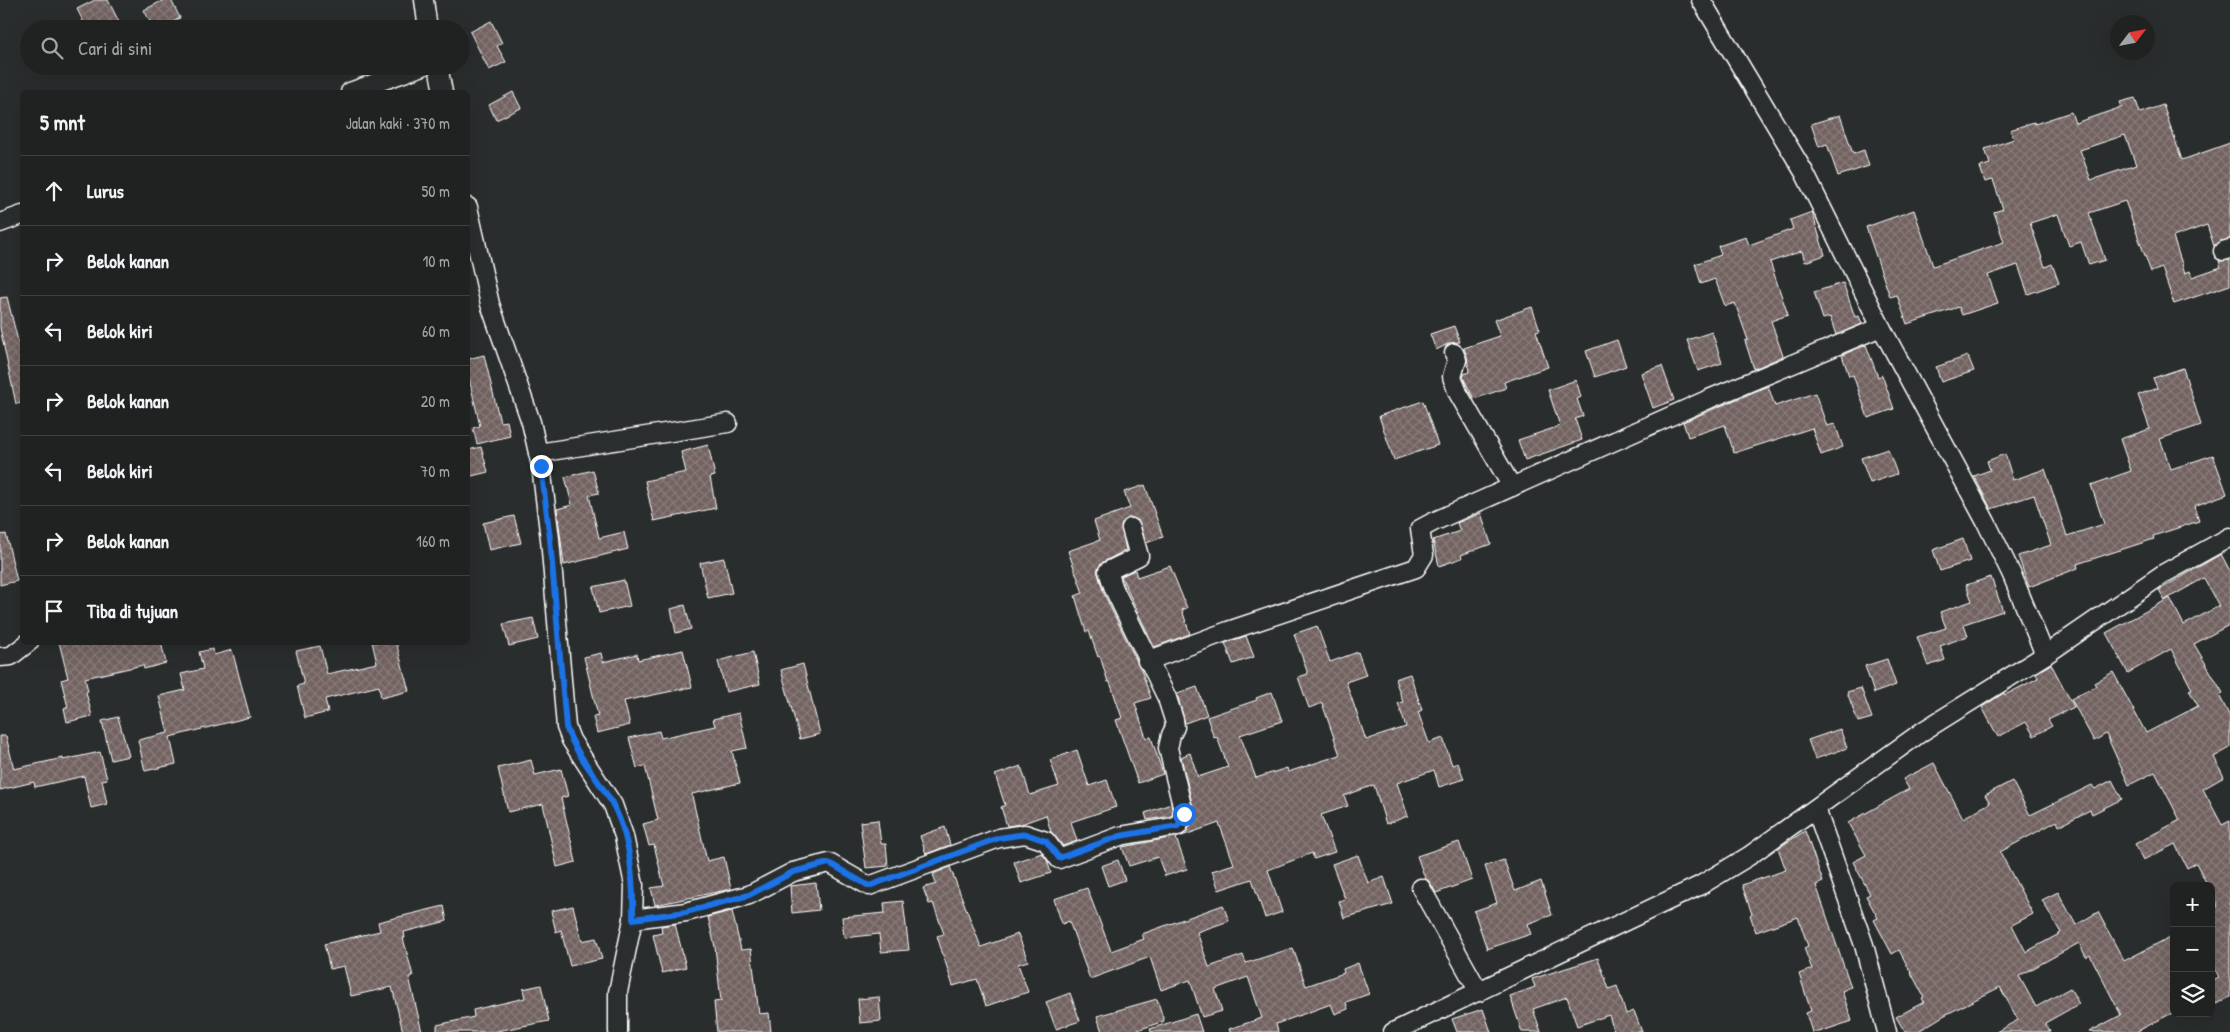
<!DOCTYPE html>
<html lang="id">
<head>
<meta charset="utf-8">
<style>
	:root { --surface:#202222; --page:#2d2f2f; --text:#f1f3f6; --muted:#a2a4a5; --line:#3d3f40 }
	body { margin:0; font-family:"Patrick Hand",sans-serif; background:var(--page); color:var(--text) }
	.controls { position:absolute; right:15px; bottom:15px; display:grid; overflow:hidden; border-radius:8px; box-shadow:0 5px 20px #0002 }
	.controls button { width:45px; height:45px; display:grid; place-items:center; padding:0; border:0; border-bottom:1px solid var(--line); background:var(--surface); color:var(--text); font:25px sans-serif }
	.compass { position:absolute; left:2110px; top:15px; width:45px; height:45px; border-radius:50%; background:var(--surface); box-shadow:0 5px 20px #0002; rotate:58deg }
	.stop { position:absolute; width:15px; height:15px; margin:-11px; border:4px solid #1a73e8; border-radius:50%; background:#fff }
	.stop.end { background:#1a73e8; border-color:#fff; box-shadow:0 1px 5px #0008 }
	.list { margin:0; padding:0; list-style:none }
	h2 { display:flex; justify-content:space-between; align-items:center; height:65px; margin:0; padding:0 20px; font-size:21px }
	h2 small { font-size:16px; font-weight:400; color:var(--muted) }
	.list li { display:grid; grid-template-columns:32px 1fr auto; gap:15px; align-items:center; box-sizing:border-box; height:70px; padding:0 20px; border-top:1px solid var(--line) }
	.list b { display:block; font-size:19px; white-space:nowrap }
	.list em { font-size:16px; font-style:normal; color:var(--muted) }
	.icon { flex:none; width:28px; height:28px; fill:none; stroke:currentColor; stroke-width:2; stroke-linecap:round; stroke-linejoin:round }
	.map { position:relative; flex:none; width:2230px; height:1032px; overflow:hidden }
	.search { position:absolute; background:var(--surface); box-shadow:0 5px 20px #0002; left:20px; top:20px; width:450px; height:55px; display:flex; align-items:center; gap:12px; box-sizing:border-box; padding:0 18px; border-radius:28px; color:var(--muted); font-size:19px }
	.panel { position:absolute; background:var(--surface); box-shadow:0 5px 20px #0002; left:20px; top:90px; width:450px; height:555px; border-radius:8px }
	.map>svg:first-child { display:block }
	.building { fill:url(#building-cross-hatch); stroke:#fff; fill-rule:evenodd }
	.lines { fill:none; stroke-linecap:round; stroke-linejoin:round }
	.street-casing { stroke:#fff; stroke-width:21 }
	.street { stroke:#2a2d2e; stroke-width:18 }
	.route { stroke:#1a73e8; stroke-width:6 }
</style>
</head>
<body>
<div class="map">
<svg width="2230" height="1032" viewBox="0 0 2230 1032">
	<defs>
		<pattern id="building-cross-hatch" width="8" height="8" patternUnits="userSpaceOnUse" patternTransform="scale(1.25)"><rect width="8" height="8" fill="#726361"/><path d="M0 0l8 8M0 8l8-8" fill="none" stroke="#877a79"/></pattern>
	</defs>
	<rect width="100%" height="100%" fill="#2a2d2e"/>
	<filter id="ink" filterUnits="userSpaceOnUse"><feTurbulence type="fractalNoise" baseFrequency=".02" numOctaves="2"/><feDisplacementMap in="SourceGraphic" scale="10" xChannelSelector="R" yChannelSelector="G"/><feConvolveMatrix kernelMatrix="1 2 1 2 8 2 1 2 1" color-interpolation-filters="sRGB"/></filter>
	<g filter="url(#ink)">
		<g class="building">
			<path d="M95,0h13l12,24 -9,5h-24l-10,-20z"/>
			<path d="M164,0h7l9,18 -20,11h-6l-10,-19z"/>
			<path d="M491,21l11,22 -5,3 9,16 -17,8 -19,-38z"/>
			<path d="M513,92l8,16 -25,12 -7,-15z"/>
			<path d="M2135,98l5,15 23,-8 19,55 48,-17v96l-10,2 -6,5 -7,-21 -34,12 12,36 5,-2 2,6 29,-10 -2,-6 11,-1v25l-56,19 -12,-36 -11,4 -26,-71 -36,12 16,47 -16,5 -8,-23 -12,4 -11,-32 -28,9 15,44 7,-3 7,19 -31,11 -10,-29 -30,10 10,28 -36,12 -3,-8 -52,17 -10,-29 -7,2 -24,-70 48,-17 19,56 71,-24 -10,-30 9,-3 -10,-29 -8,2 -5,-15 10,-3 -5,-15 29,-10 -4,-9 24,-8 1,2 36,-12 4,11 47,-16 -2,-5zM2125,135l11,30 -45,15 -11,-30z"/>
			<path d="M1840,115l13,39 11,-4 5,16 -31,10 -11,-32 -8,3 -8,-23z"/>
			<path d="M1812,212l13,43 -20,7 -3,-11 -32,11 18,53 -17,6 12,35 -29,13 -9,-28 3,-1 -13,-37 -10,3 -10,-27 -14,5 -6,-20 26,-9 -3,-9 28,-9 3,8 44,-16 -3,-9z"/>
			<path d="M1843,283l12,34 4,-1 3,8 -26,11 -6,-18 -7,2 -9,-27z"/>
			<path d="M7,297l11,44 4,-1v63l-6,1 -16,-76v-30z"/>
			<path d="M1532,307l8,23 -4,1 12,36 -44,15 2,6 -32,11 -11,-22 1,-3 5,-2 -2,-16 -3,-8 36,-12 -6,-16z"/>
			<path d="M1454,326l6,16 -10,1 -14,7 -6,-16z"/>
			<path d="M1712,332l10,31 -24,8 -11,-31z"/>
			<path d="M1617,340l9,26 -31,11 -9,-26z"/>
			<path d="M1866,345l12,32 4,-2 12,34 -26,9 -15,-43 -4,1 -7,-21z"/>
			<path d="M484,355l16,67 7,-1 3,15 -33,8 -4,-16 7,-2 -12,-52v-15z"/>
			<path d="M1968,356l6,15 -33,11 -5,-15z"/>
			<path d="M1662,366l12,34 -21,8 -12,-35z"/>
			<path d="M2183,368l18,57 -41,14 11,30 42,-14 14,39 -33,12 5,15 -46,15 1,3 -77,25 1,4 -49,19 -11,-31 33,-11 -17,-50 -43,14 -17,-33 16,-6 -3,-9 18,-7 8,26 32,-11 22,67 37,-12 -13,-39 40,-14 -11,-32 30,-10 -12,-34 19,-7 -4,-10z"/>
			<path d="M1576,380l5,17 -4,2 6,17 -8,3 7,21 -57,20 -7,-20 42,-14 -12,-36z"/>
			<path d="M1768,386l7,20 40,-13 12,33 8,-2 8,23 -22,8 -9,-27 -78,25 -9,-28 -37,12 -5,-15z"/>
			<path d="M1423,401l15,44 -44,15 -15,-44z"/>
			<path d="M708,445l7,31 -5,1 6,31 -62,13 -9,-40 41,-9 -5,-20z"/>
			<path d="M481,447l7,25 -20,5v-27z"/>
			<path d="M1888,449l9,25 -27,9 -9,-25z"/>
			<path d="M593,470l6,23 -10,2 10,43 25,-6 4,17 -64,16 -7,-56 15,-4 -7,-28z"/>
			<path d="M1145,485l18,52 -17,6 -7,-22 -6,-3h-5l-7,8 5,24 -23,12 -6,8 7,24 37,76 10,28 -16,5 11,35 5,-1 12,37 -25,9 -22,-63 6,-2 -12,-36h-2l-8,-26 -2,1 -9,-26 -3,1 -5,-16 -6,-20 8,-3 -15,-42 32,-11 -6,-19 36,-13 -6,-16z"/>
			<path d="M1481,513l10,31 -30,11 1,3 -23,8 -6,-26 27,-9 -3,-8z"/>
			<path d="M514,516l7,27 -32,7 -6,-27z"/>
			<path d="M6,534l11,47 -17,4v-50z"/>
			<path d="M1963,539l7,22 -30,10 -7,-21z"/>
			<path d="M2221,554l9,17v56l-1,-2 -35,19 29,49 -4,2 11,22v31l-16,9 10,20 -21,12 19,36 8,-4v176l-14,7 -5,-10v-13l8,-4 -8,-15v-53l7,-3 -7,-14v-6h-3l-12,-23 -9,5 -12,-24 -32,16 -8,-16 45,-24 -25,-48 -26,13 -23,-51 -12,7 -23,-42 25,-13 -2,-3 19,-11 33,61 52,-27 -9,-16 3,-1 -21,-40 -43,24 -22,-40 64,-35 14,27 35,-19 -15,-28 -39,22 -6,-10z"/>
			<path d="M724,558l8,35 -24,5 -8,-35z"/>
			<path d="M1170,566l17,42 -5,2 8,24 -36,13 -33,-71 14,-6 2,7z"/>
			<path d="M1991,577l12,34 -39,13 4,12 -28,10 5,14 -17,6 -11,-29 29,-9 -6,-16 32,-11 -6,-16z"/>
			<path d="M624,580l6,26 -31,7 -6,-26z"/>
			<path d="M685,605l6,24 -15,4 -5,-24z"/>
			<path d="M533,618l5,21 -29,7 -6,-22z"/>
			<path d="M1317,626l13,36 28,-10 8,23 -20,7 20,58 40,-13 -8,-24 5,-1 -8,-23 15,-5 12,36 -4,2 11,31 14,-5 9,27 6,-2 6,16 -25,8 -5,-17 -37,13 11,33 -22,8 -12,-39 -30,11 4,10 -27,9 14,37 -21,7 -2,-6 -44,17 14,42 -17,6 -13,-39 -33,11 -7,-19 22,-7 -15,-41 -43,15 11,31 -22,7 -7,-19 -29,9 -7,-19 58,-11 7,-5 7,-12v-7l-13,-55 9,-4 8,24 30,-10 -11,-30 -3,1 -7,-21 50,-17 -1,-2 16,-6 10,29 -42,14 16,43 31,-10 1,4 52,-17 -18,-52 -13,5 -11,-31 10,-3 -14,-40z"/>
			<path d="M1246,636l8,21 -21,7 -8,-21z"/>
			<path d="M59,642h102l5,21 -22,6 -1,-4 -58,13 3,13 -2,1 6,24 -25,6 -3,-14 4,-1 -7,-27 7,-2z"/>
			<path d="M372,642h24l13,49 -28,7 -2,-12 -54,13 3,13 -23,6 -8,-32 7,-2 -8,-33 24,-5 7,28 50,-11z"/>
			<path d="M213,649l1,6 18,-5 18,67 -80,20 6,27 -31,7 -7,-31 30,-7 -9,-37 26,-6 -4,-16 22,-5 -4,-17z"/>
			<path d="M683,650l9,37 -68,14 6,24 -33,8 -4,-16 5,-1 -14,-59 17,-4 2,9 34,-8 1,6z"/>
			<path d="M753,652l7,32 -34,8 -8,-31z"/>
			<path d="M1887,659l9,26 -22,8 -9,-27z"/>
			<path d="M803,664l17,70 -20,5 -19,-69z"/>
			<path d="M2051,664l23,43 -26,13 4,6 -18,10 -8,-14 -28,15 -16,-30 22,-14 1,2 33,-17 -2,-5z"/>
			<path d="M1197,687l10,28 -22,8 -8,-29z"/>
			<path d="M1861,688l11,30 -14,4 -11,-30z"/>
			<path d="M739,713l8,35 -15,3 8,32 -48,11v2l15,65 17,-4 7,32 -76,16 -4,-17 13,-2 -10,-41 -5,1 -6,-22 15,-4 -13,-54 -8,2 -8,-30 30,-7 2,7 54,-12 -2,-7z"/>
			<path d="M118,717l11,39 -18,4 -9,-39z"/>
			<path d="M1840,729l7,19 -32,11 -7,-19z"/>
			<path d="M0,736h6l8,33 49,-11v2l37,-8 7,27 -5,1 5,24 -16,4 -7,-32 -49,11 -1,-5 -34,8z"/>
			<path d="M1077,750l12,36 18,-6 9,27 -45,15 6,19 -14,5 -12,-14 -5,-17 -25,9 -14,2 -6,-19 4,-2 -10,-30 26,-9 9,29 29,-9 -9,-26z"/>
			<path d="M531,760l4,15 26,-6 7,27 -7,2 15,64 -19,5 -14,-63 -35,8 -10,-44z"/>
			<path d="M1934,763l29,55 27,-15 -5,-8 27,-14 18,34 62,-30 3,4 17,-9 10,19 -30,15 -2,-4 -31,16 -2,-5 -57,31 33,62 -21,11 14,27 35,-19 -19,-33 16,-8 18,33 22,-13 26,49 50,-26v77l-38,20h-47l32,-17 -31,-60 -4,2 -7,-14 -60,33 17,31 34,-19 9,16 -34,19 5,9h-54l22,-12 -18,-33 -57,29 -26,16h-12l-9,-15 28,-15 -2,-4 2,-1 -25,-47 -7,4 -18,-34 4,-2 -12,-22 4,-2 -17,-32 13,-7 -18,-32 61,-34 -6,-10z"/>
			<path d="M1171,804l2,9 -2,3 -24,4 -2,-7z"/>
			<path d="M878,820l3,24h5l2,22 -22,2 -6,-46z"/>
			<path d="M945,827l5,18 -24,9 -6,-18z"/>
			<path d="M1805,831l18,51 -7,3 35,102 -9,4 10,30 -33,11h-7l-6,-19 5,-2 -12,-37 13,-5 -8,-21 4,-2 -10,-29 -42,15 -6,-17 2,-1 -10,-29 44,-15 -8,-22z"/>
			<path d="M1459,842l13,38 -36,13 -6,-11 -5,-4 -8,-22z"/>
			<path d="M1042,853l5,7 4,13 -30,10 -7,-21z"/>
			<path d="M1358,855l10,28 16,-6 9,27 -49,14 -5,-17 6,-2 -13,-35z"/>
			<path d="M1118,860l7,20 -17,6 -7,-20z"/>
			<path d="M1504,860l11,31 26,-10 11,34 -25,9 4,10 -44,15 -13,-38 23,-8 -12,-37z"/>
			<path d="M950,867l31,80 37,-13 10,27 -10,3 10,28 -42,14 -9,-27 -24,7 -16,-50 7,-2 -11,-31 -4,1 -6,-16 13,-4 -3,-10z"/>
			<path d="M816,883l3,27 -27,3 -2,-27z"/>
			<path d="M1087,888l24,63 33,-12 -2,-5 81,-29 6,16 -32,11 12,35 34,-12 3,8 47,-15 13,38 38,-13 -1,-4 15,-6 11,31 -23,8 2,7 -13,5 -4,-10 -55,20 2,8h-48l-1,-3 33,-11 -14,-41 -33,12 7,22 -20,6 -12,-37 -29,10 -11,-33 -60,22 -21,-58 -7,3 -8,-25z"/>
			<path d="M903,901l6,49 -28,2 -2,-18 -35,4 -2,-21 43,-4 -1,-10z"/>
			<path d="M444,906l3,15 -43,11 1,6h-2l10,38 -4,1 13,55h-19l-11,-45 -41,9 -7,-30 -14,3 -6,-25 56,-13 -2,-9z"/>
			<path d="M573,906l9,35 14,-3 6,21 -32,7 -9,-36 -5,2 -5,-21z"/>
			<path d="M732,911l9,39 10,-1 8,65 10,-1 2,19h-54l-3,-30 7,-1 -6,-54 -7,-30z"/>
			<path d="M675,924l11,43 -24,6 -9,-38 9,-2 -1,-7z"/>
			<path d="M1598,958l11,31 8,-3 9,28 8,-3 8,21h-28l-5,-17 -32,11 -10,-29 -34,12 8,23h-19l-12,-36 25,-9 -3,-8z"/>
			<path d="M541,985l8,36 -57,11h-55v-7l37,-8 -1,-7 52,-12 -2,-9z"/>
			<path d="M1070,993l10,28 -24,8 -10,-27z"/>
			<path d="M879,997l2,24 -21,2 -2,-24z"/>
			<path d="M1157,999l7,22 -32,11h-30l-5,-16z"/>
			<path d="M1483,1009l8,23h-34l-5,-13z"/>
			<path d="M1196,1014l6,18h-51l-1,-3z"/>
		</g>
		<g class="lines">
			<g class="street-casing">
				<g id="street">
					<path d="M424,0l4,29"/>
					<path d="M1701,0l103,172 77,155 105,195 26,53 33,80"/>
					<path d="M438,66l5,26"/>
					<path d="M350,92l73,-26"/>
					<path d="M468,207l22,97 41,118 10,44 9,73 16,188 5,13 42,65 11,31 10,49 -1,34 -15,73v40"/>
					<path d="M0,223l22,-8"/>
					<path d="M2223,251l7,-2"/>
					<path d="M1454,353l3,7 -5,17 6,16 54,94"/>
					<path d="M538,453l190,-30"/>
					<path d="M0,657l11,-1 18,-14"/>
					<path d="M1147,661l81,-30 188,-63 8,-13 -4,-26 13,-7 276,-123 172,-72"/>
					<path d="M1816,809l48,136 23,87"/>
					<path d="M1421,888l58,104"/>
					<path d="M633,919l53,-7 63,-17 44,-23 36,-9 40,23 130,-48 26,-4 21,7 13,18 61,-23 58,-10 6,-12 -16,-66 3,-13 4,-8 -1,-7 -7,-22 -53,-109 -6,-18 31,-15 -8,-28"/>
					<path d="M1393,1032l308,-147 48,-29 174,-125 122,-76 118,-81 67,-37"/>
				</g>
			</g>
			<use href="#street" class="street"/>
		</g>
	</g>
	<g class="lines" filter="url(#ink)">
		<path class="route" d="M541,466l9,73 16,188c10,28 31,50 46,76 19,34 22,78 21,116l53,-7 63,-17 44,-23 36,-9 40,23 130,-48 27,-4 20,7 13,17 61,-22 58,-10 6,-12"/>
	</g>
</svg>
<div class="controls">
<button>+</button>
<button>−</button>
<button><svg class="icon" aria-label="layers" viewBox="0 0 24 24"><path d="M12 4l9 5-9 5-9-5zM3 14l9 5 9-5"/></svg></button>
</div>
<svg class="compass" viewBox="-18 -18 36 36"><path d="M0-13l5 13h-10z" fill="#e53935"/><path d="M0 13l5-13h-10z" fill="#a2a4a5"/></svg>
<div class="stop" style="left:1184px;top:814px"></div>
<div class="stop end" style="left:541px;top:466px"></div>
<div class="search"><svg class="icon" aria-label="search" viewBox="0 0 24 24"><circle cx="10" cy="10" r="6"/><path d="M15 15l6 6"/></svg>Cari di sini</div>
<section class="panel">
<h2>5 mnt<small>Jalan kaki · 370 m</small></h2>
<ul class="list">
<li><svg class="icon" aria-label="ahead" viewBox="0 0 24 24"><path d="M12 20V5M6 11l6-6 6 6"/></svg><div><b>Lurus</b></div><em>50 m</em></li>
<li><svg class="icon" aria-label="right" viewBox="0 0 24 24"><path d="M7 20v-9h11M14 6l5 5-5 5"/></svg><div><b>Belok kanan</b></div><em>10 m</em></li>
<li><svg class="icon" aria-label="left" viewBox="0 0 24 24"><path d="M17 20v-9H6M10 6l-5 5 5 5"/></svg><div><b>Belok kiri</b></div><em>60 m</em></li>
<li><svg class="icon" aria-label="right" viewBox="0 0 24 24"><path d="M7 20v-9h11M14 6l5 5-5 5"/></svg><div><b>Belok kanan</b></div><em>20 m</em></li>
<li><svg class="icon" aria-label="left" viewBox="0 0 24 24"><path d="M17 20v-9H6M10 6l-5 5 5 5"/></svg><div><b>Belok kiri</b></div><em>70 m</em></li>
<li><svg class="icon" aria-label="right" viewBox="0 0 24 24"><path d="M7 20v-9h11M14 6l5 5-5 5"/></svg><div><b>Belok kanan</b></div><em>160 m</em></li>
<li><svg class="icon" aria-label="arrive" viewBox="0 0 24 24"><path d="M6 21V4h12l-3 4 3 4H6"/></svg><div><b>Tiba di tujuan</b></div></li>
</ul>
</section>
</div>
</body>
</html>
